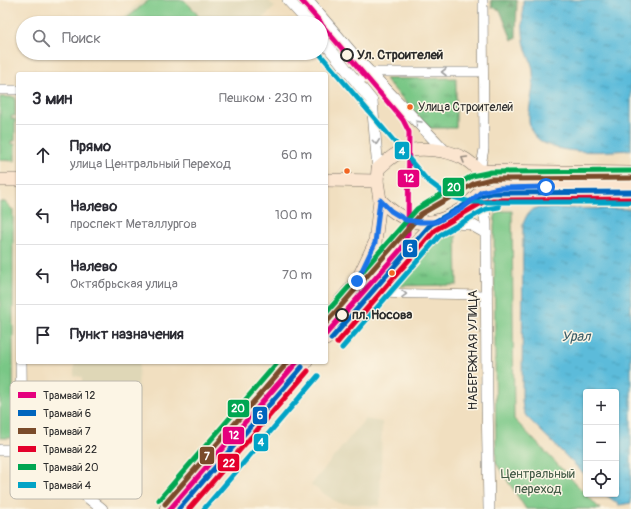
<!DOCTYPE html>
<html lang="ru">
<head>
<meta charset="utf-8">
<style>
	:root { --surface:#fff; --page:#f7f7f7; --text:#2b2b33; --muted:#7c7c81; --line:#e1e1e2 }
	body { margin:0; font-family:Pangolin,sans-serif; background:var(--page); color:var(--text) }
	.controls { position:absolute; right:12px; bottom:12px; display:grid; overflow:hidden; border-radius:4px; box-shadow:0 1px 3px #0004 }
	.controls button { width:36px; height:36px; display:grid; place-items:center; padding:0; border:0; border-bottom:1px solid var(--line); background:var(--surface); color:var(--text); font:20px sans-serif }
	.stop { position:absolute; width:12px; height:12px; margin:-9px; border:3px solid #1a73e8; border-radius:50%; background:#fff }
	.stop.end { background:#1a73e8; border-color:#fff; box-shadow:0 1px 4px #0008 }
	.list { margin:0; padding:0; list-style:none }
	h2 { display:flex; justify-content:space-between; align-items:center; height:52px; margin:0; padding:0 16px; font-size:17px }
	h2 small { font-size:13px; font-weight:400; color:var(--muted) }
	.list li { display:grid; grid-template-columns:26px 1fr auto; gap:12px; align-items:center; box-sizing:border-box; height:60px; padding:0 16px; border-top:1px solid var(--line) }
	.list b { display:block; font-size:15px; white-space:nowrap }
	.list p { margin:0; font-size:13px; white-space:nowrap; color:var(--muted) }
	.list em { font-size:13px; font-style:normal; color:var(--muted) }
	.icon { flex:none; width:22px; height:22px; fill:none; stroke:currentColor; stroke-width:2; stroke-linecap:round; stroke-linejoin:round }
	.map { position:relative; flex:none; width:631px; height:509px; overflow:hidden }
	.search { position:absolute; background:var(--surface); box-shadow:0 1px 3px #0004; left:16px; top:16px; width:312px; height:44px; display:flex; align-items:center; gap:10px; box-sizing:border-box; padding:0 14px; border-radius:22px; color:var(--muted); font-size:15px }
	.panel { position:absolute; background:var(--surface); box-shadow:0 1px 3px #0004; left:16px; top:72px; width:312px; height:292px; border-radius:4px }
	.map>svg:first-child { display:block }
	.built { fill:#dfd7b7 }
	.grass { fill:url(#grass-tufts); stroke:#527958 }
	.forest { fill:url(#forest-firs); stroke:#466c4f }
	.green { fill:#79c786; stroke:#527958 }
	.water { fill:url(#water-ripples); stroke:#447382 }
	.lines { fill:none; stroke-linecap:round; stroke-linejoin:round }
	.minor-casing { stroke:#706a5f; stroke-width:10 }
	.tertiary-casing { stroke:#706a5f; stroke-width:12 }
	.secondary-casing { stroke:#706a5f; stroke-width:14 }
	.minor { stroke:#fff; stroke-width:9 }
	.tertiary { stroke:#fff; stroke-width:11 }
	.secondary { stroke:#fbe5cf; stroke-width:13 }
	.tram-1-casing { stroke:#fcf5e5; stroke-width:8 }
	.tram-2-casing { stroke:#fcf5e5; stroke-width:8 }
	.tram-3-casing { stroke:#fcf5e5; stroke-width:8 }
	.tram-4-casing { stroke:#fcf5e5; stroke-width:8 }
	.tram-5-casing { stroke:#fcf5e5; stroke-width:8 }
	.tram-6-casing { stroke:#fcf5e5; stroke-width:8 }
	.tram-1 { stroke:#e5007d; stroke-width:5 }
	.tram-2 { stroke:#0065bd; stroke-width:5 }
	.tram-3 { stroke:#7a4b2a; stroke-width:5 }
	.tram-4 { stroke:#e4002b; stroke-width:5 }
	.tram-5 { stroke:#00a651; stroke-width:5 }
	.tram-6 { stroke:#02a3c6; stroke-width:5 }
	.oneway { stroke:#a0a0a0 }
	.oneway2 { stroke:#93887d }
	.route { stroke:#1a73e8; stroke-width:5 }
	.stop-dot { fill:#fcf5e5; stroke:#2b2b2b; stroke-width:2 }
	.bus-dot { fill:#f26522; stroke:#fcf5e5; stroke-width:1.5 }
	.labels { text-anchor:middle; dominant-baseline:central; stroke-width:3; stroke-linejoin:round; paint-order:stroke }
	.bus-label { font-size:12px; fill:#2b2b2b; stroke:#fcf5e5; text-anchor:start }
	.stop-label { font-size:13px; font-weight:bold; fill:#2b2b2b; stroke:#fcf5e5; text-anchor:start }
	.street-label { font-size:13px; fill:#2b2b2b; stroke:#fcf5e5 }
	.park-label { font-size:13px; fill:#425a46; stroke:#fcf5e5 }
	.water-label { font-size:14px; font-style:italic; fill:#3c5d68; stroke:#fcf5e5 }
	.key { fill:#fcf5e5; stroke:#bdb8ad; stroke-width:1 }
	.key-label { font-size:11px; fill:#2b2b2b }
	.line-badge { stroke:#fcf5e5; stroke-width:1.5 }
	.badge-label { font-size:11px; text-anchor:middle; font-weight:bold; fill:#fff }
</style>
</head>
<body>
<div class="map">
<svg width="631" height="509" viewBox="0 0 631 509">
	<defs>
		<pattern id="grass-tufts" width="24" height="20" patternUnits="userSpaceOnUse"><rect width="24" height="20" fill="#79c786"/><path d="M3 7l-1-3M5 7V3M7 7l1-3M15 17l-1-3M17 17v-4M19 17l1-3" fill="none" stroke="#63a26e"/></pattern>
		<pattern id="forest-firs" width="22" height="20" patternUnits="userSpaceOnUse"><rect width="22" height="20" fill="#62ac73"/><path d="M5 1l3.5 6h-7zM16 11l3.5 6h-7z" fill="#518c5f"/></pattern>
		<pattern id="water-ripples" width="26" height="14" patternUnits="userSpaceOnUse"><rect width="26" height="14" fill="#5cbbda"/><path d="M2 4q2-2 4 0t4 0M15 11q2-2 4 0t4 0" fill="none" stroke="#4c98b1"/></pattern>
	</defs>
	<rect width="100%" height="100%" fill="#fcf5e5"/>
	<filter id="ink" filterUnits="userSpaceOnUse"><feTurbulence type="fractalNoise" baseFrequency=".025" numOctaves="2"/><feDisplacementMap in="SourceGraphic" scale="8" xChannelSelector="R" yChannelSelector="G"/><feConvolveMatrix kernelMatrix="1 2 1 2 8 2 1 2 1" color-interpolation-filters="sRGB"/></filter>
	<filter id="wash" filterUnits="userSpaceOnUse"><feTurbulence type="fractalNoise" baseFrequency=".012" numOctaves="4" result="noise"/><feDisplacementMap in="SourceGraphic" scale="16" xChannelSelector="R" yChannelSelector="G"/><feGaussianBlur stdDeviation="0.9" result="paint"/><feColorMatrix in="noise" values="0 0 0 0 0 0 0 0 0 0 0 0 0 0 0 0 0 1.4 0 .05"/><feComposite in="paint" operator="in"/></filter>
	<g filter="url(#wash)">
		<rect width="100%" height="100%" fill="#f1dfc0"/>
		<g class="built">
			<path d="M142,0h126l7,7 -18,16h-142z"/>
			<path d="M74,362h65l-1,47 -21,20h-24l-11,-23v-29l-8,-1z"/>
			<path d="M365,419l17,3 -2,84 -42,-3 -27,-18z"/>
		</g>
		<g class="grass">
			<path d="M456,78v50h-27l-44,-49z"/>
			<path d="M430,235h26l1,50 -71,1z"/>
		</g>
		<path class="forest" d="M491,0h26l-1,39 -4,1 -12,-30 -8,-3z"/>
		<g class="green">
			<path d="M149,0h35l11,11 7,12h-81z"/>
			<path d="M0,97h15v19h-4l1,3h3v22h-4v3h4v17l-15,-1z"/>
			<path d="M0,202h5l8,8v228h-13z"/>
			<path d="M500,211h12l2,208 86,90h-74l-30,-46 -2,-237c1,-7 0,-12 6,-15z"/>
		</g>
		<g class="water">
			<path d="M523,0h108v150c-27,1 -99,10 -102,-29 -1,-16 6,-32 4,-49 0,-8 -5,-15 -7,-23 -5,-16 -3,-33 -3,-49z"/>
			<path d="M537,208l94,1v294l-12,2 -14,-11h11v-102h-30v84l-60,-60 -3,-7 -1,-9 1,-176c4,-9 5,-14 14,-16z"/>
		</g>
	</g>
	<g filter="url(#ink)">
		<g class="lines">
			<g class="minor-casing">
				<g id="minor">
					<path d="M357,83l13,-11h113"/>
					<path d="M0,90h18"/>
					<path d="M480,171l4,-22 -1,-149"/>
					<path d="M365,293l122,2"/>
				</g>
			</g>
			<g class="tertiary-casing">
				<g id="tertiary">
					<path d="M288,0l21,23"/>
					<path d="M307,0l52,61 86,90"/>
					<path d="M321,38l51,63 6,68"/>
					<path d="M481,192l5,31 1,176 2,110"/>
					<path d="M436,222l34,2 16,9"/>
					<path d="M21,362l1,88"/>
					<path d="M0,450h22l26,15 54,44"/>
				</g>
			</g>
			<g class="secondary-casing">
				<g id="secondary">
					<path d="M480,171l151,2"/>
					<path d="M0,180h18"/>
					<path d="M326,180l51,1"/>
					<path d="M481,192l18,-4 132,-1"/>
					<path d="M380,200c27,27 51,30 83,8 6,-4 12,-11 18,-16l-1,-21"/>
					<path d="M326,318l31,-37 18,-38 5,-43 -3,-19 1,-12c7,-6 14,-14 23,-17 19,-5 45,-3 62,6 6,3 12,9 17,13"/>
					<path d="M326,339l37,-44 73,-73"/>
					<path d="M166,509l123,-147"/>
					<path d="M180,509l126,-147"/>
				</g>
			</g>
			<use href="#minor" class="minor"/>
			<use href="#tertiary" class="tertiary"/>
			<use href="#secondary" class="secondary"/>
			<g class="tram-1-casing">
				<g id="tram-1">
					<path d="M301,0l20,23"/>
					<path d="M321,24l82,96 6,12 -1,102 -6,14 -76,86"/>
					<path d="M170,509l127,-147"/>
				</g>
			</g>
			<g class="tram-2-casing">
				<g id="tram-2">
					<path d="M331,339l100,-115 50,-28 11,-3 139,-1"/>
					<path d="M179,509l123,-142"/>
				</g>
			</g>
			<g class="tram-3-casing">
				<g id="tram-3">
					<path d="M326,323l95,-109 54,-31 16,-4 140,-1"/>
					<path d="M165,504l123,-142"/>
				</g>
			</g>
			<g class="tram-4-casing">
				<g id="tram-4">
					<path d="M337,343l98,-113 48,-28 10,-2 138,-1"/>
					<path d="M189,509l119,-138"/>
				</g>
			</g>
			<g class="tram-5-casing">
				<g id="tram-5">
					<path d="M326,313l91,-104 55,-33 19,-4 140,-1"/>
					<path d="M159,500l119,-138"/>
				</g>
			</g>
			<g class="tram-6-casing">
				<g id="tram-6">
					<path d="M319,53l108,127 20,15 23,7h161"/>
					<path d="M342,348l98,-113 46,-26 13,-2"/>
					<path d="M204,509l114,-133"/>
				</g>
			</g>
			<use href="#tram-1" class="tram-1"/>
			<use href="#tram-2" class="tram-2"/>
			<use href="#tram-3" class="tram-3"/>
			<use href="#tram-4" class="tram-4"/>
			<use href="#tram-5" class="tram-5"/>
			<use href="#tram-6" class="tram-6"/>
		</g>
		<defs><path id="oneway-chevron" d="M-2-3.5L2.5 0L-2 3.5" fill="none" stroke-width="1.6" stroke-linecap="round" stroke-linejoin="round"/></defs>
		<g class="oneway">
			<use href="#oneway-chevron" transform="translate(444 72) rotate(180)"/>
			<use href="#oneway-chevron" transform="translate(418 123) rotate(-133)"/>
			<use href="#oneway-chevron" transform="translate(376 142) rotate(85)"/>
			<use href="#oneway-chevron" transform="translate(404 294) rotate(1)"/>
		</g>
		<use class="oneway2" href="#oneway-chevron" transform="translate(464 159) rotate(-150)"/>
	</g>
	<g class="lines" filter="url(#ink)">
		<path class="route" d="M357,281l18,-38 5,-43 11,11 15,9 14,2h16l27,-14 18,-16 18,-4 47,-1"/>
	</g>
	<g class="stop-dot">
		<circle cx="347" cy="55" r="6"/>
		<circle cx="342" cy="315" r="6"/>
	</g>
	<g class="bus-dot">
		<circle cx="410" cy="107" r="3.5"/>
		<circle cx="347" cy="171" r="3.5"/>
		<circle cx="392" cy="273" r="3.5"/>
	</g>
	<g class="labels">
		<g class="bus-label">
			<text x="418" y="107">Улица Строителей</text>
		</g>
		<g class="stop-label">
			<text x="357" y="55">Ул. Строителей</text>
			<text x="352" y="315">пл. Носова</text>
		</g>
		<g class="street-label">
			<text transform="translate(473 350) rotate(-90)">НАБЕРЕЖНАЯ УЛИЦА</text>
		</g>
		<g class="park-label">
			<text x="538" y="474">Центральный<tspan x="538" dy="15">переход</tspan></text>
		</g>
		<g class="water-label">
			<text x="576" y="336">Урал</text>
		</g>
	</g>
	<rect x="10" y="381" width="132" height="118" rx="6" class="key"/>
	<rect x="18" y="392" width="18" height="6" fill="#e5007d"/>
	<rect x="18" y="410" width="18" height="6" fill="#0065bd"/>
	<rect x="18" y="428" width="18" height="6" fill="#7a4b2a"/>
	<rect x="18" y="446" width="18" height="6" fill="#e4002b"/>
	<rect x="18" y="464" width="18" height="6" fill="#00a651"/>
	<rect x="18" y="482" width="18" height="6" fill="#02a3c6"/>
	<g class="key-label">
		<text x="43" y="399">Трамвай 12</text>
		<text x="43" y="417">Трамвай 6</text>
		<text x="43" y="435">Трамвай 7</text>
		<text x="43" y="453">Трамвай 22</text>
		<text x="43" y="471">Трамвай 20</text>
		<text x="43" y="489">Трамвай 4</text>
	</g>
	<g class="line-badge">
		<rect x="394" y="141" width="16" height="19" rx="4" fill="#02a3c6"/>
		<rect x="397" y="169" width="23" height="19" rx="4" fill="#e5007d"/>
		<rect x="442" y="177" width="23" height="20" rx="4" fill="#00a651"/>
		<rect x="402" y="239" width="16" height="19" rx="4" fill="#0065bd"/>
		<rect x="227" y="399" width="23" height="19" rx="4" fill="#00a651"/>
		<rect x="252" y="406" width="16" height="19" rx="4" fill="#0065bd"/>
		<rect x="222" y="426" width="23" height="19" rx="4" fill="#e5007d"/>
		<rect x="253" y="433" width="16" height="19" rx="4" fill="#02a3c6"/>
		<rect x="199" y="446" width="16" height="19" rx="4" fill="#7a4b2a"/>
		<rect x="217" y="453" width="23" height="19" rx="4" fill="#e4002b"/>
	</g>
	<g class="badge-label">
		<text x="402" y="155">4</text>
		<text x="409" y="182">12</text>
		<text x="454" y="191">20</text>
		<text x="410" y="252">6</text>
		<text x="238" y="412">20</text>
		<text x="260" y="419">6</text>
		<text x="234" y="439">12</text>
		<text x="261" y="446">4</text>
		<text x="207" y="460">7</text>
		<text x="229" y="467">22</text>
	</g>
</svg>
<div class="controls">
<button>+</button>
<button>−</button>
<button><svg class="icon" aria-label="locate" viewBox="0 0 24 24"><circle cx="12" cy="12" r="6"/><path d="M12 2v4M12 18v4M2 12h4M18 12h4"/></svg></button>
</div>
<div class="stop" style="left:546px;top:187px"></div>
<div class="stop end" style="left:357px;top:281px"></div>
<div class="search"><svg class="icon" aria-label="search" viewBox="0 0 24 24"><circle cx="10" cy="10" r="6"/><path d="M15 15l6 6"/></svg>Поиск</div>
<section class="panel">
<h2>3 мин<small>Пешком · 230 m</small></h2>
<ul class="list">
<li><svg class="icon" aria-label="ahead" viewBox="0 0 24 24"><path d="M12 20V5M6 11l6-6 6 6"/></svg><div><b>Прямо</b><p>улица Центральный Переход</p></div><em>60 m</em></li>
<li><svg class="icon" aria-label="left" viewBox="0 0 24 24"><path d="M17 20v-9H6M10 6l-5 5 5 5"/></svg><div><b>Налево</b><p>проспект Металлургов</p></div><em>100 m</em></li>
<li><svg class="icon" aria-label="left" viewBox="0 0 24 24"><path d="M17 20v-9H6M10 6l-5 5 5 5"/></svg><div><b>Налево</b><p>Октябрьская улица</p></div><em>70 m</em></li>
<li><svg class="icon" aria-label="arrive" viewBox="0 0 24 24"><path d="M6 21V4h12l-3 4 3 4H6"/></svg><div><b>Пункт назначения</b></div></li>
</ul>
</section>
</div>
</body>
</html>
